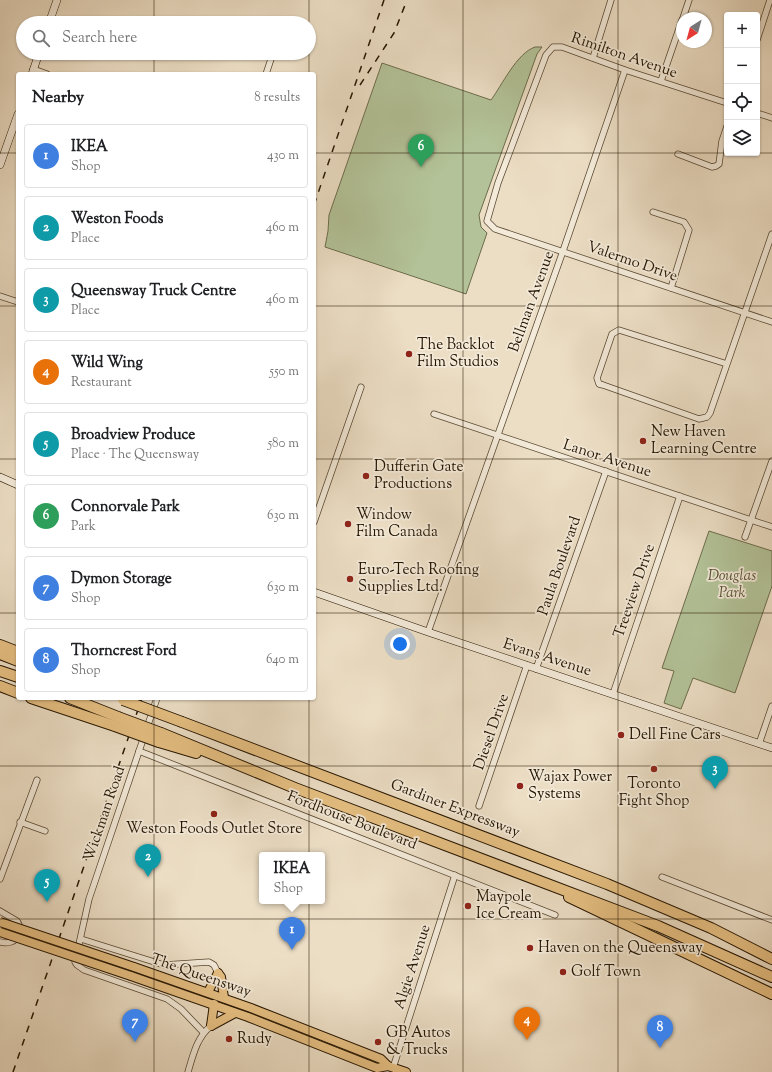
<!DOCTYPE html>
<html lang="en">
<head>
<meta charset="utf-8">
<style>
	:root { --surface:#fff; --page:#f6f6f6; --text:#202124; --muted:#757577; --line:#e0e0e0; --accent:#8f2418 }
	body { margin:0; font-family:"Sorts Mill Goudy",serif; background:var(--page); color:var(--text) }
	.controls { position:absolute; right:12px; top:12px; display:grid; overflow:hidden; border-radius:4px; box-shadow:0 1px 3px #0004 }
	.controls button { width:36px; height:36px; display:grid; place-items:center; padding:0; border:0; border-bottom:1px solid var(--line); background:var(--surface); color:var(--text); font:20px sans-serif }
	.compass { position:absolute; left:676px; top:12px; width:36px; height:36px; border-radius:50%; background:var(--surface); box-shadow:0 1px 3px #0004; rotate:216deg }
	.you { position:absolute; left:400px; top:644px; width:14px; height:14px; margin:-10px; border:3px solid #fff; border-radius:50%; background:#1a73e8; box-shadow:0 0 0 6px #1a73e833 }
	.badge { display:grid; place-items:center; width:26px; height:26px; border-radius:50%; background:var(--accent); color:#fff; font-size:13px; font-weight:700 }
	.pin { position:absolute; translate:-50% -33px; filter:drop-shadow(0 1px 2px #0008) }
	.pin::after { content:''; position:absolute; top:21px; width:14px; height:12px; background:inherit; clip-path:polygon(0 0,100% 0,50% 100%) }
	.popup { position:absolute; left:259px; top:852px; width:66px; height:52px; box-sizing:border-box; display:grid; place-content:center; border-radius:4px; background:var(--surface); filter:drop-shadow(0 1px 3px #0005); font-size:13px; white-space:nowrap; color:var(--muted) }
	.popup b { font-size:15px; color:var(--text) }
	.popup::after { content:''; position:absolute; left:50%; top:100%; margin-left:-8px; border:8px solid transparent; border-top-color:var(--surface) }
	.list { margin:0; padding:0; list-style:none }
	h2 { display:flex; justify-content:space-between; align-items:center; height:52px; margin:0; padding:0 16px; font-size:17px }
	h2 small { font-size:13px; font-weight:400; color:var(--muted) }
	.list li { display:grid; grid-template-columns:26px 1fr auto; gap:12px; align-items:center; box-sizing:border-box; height:64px; margin:0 8px 8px; padding:0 8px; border:1px solid var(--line); border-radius:4px }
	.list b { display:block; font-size:15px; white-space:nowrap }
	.list p { margin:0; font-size:13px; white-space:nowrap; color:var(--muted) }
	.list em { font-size:13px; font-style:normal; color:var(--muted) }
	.icon { flex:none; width:22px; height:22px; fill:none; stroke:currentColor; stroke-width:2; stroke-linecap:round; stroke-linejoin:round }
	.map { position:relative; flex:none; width:772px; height:1072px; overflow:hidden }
	.search { position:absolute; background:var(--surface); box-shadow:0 1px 3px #0004; left:16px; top:16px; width:300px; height:44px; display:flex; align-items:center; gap:10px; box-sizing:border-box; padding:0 14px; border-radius:22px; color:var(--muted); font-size:15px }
	.panel { position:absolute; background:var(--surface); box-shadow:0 1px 3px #0004; left:16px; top:72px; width:300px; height:628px; border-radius:4px }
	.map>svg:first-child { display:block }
	.green { fill:#b3c298; stroke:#6c6c4c }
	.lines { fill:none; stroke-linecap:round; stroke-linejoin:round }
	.street-casing { stroke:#574731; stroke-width:7 }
	.secondary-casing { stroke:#251500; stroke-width:8 }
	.primary-casing { stroke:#251500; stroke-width:10 }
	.highway-casing { stroke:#251500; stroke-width:12 }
	.street { stroke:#f3ead9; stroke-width:5.5 }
	.secondary { stroke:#f3ead9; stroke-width:7 }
	.primary { stroke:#e6bf82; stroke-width:8 }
	.highway { stroke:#e6bf82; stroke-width:10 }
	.rail { stroke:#251500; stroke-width:1.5; stroke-dasharray:7 7; stroke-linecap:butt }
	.primary-bridge-casing { stroke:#251500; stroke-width:10; stroke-linecap:butt }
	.highway-bridge-casing { stroke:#251500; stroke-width:12; stroke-linecap:butt }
	.primary-bridge { stroke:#e6bf82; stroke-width:8 }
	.highway-bridge { stroke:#e6bf82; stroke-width:10 }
	.grid { fill:none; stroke:#251500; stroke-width:1; stroke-opacity:0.55 }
	.poi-dot { fill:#8f2418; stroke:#f3ead9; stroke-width:1.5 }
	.labels { text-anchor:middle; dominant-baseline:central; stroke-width:3.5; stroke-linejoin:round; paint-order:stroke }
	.street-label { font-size:15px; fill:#251500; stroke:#f3ead9 }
	.poi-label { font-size:15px; fill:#251500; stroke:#f3ead9; text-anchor:start }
	.park-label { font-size:15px; font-style:italic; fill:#575235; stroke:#f3ead9 }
</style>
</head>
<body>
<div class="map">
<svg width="772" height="1072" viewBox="0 0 772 1072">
	<rect width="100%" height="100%" fill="#ecdec5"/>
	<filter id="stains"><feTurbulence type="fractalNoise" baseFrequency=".005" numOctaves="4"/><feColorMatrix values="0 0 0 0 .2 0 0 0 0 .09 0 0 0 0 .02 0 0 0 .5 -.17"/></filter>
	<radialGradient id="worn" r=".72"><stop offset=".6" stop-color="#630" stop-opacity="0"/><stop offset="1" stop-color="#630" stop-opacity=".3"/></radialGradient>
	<g class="green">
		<path d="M535,47h7l-5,7 -58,161 2,12 6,6 -21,61 -141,-47 3,-16 1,-16 53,-152 109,37c11,-15 26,-47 44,-53z"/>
		<path d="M709,531l63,20v35l-37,107 -42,-15 -12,31 -17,-6 10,-32 -12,-3z"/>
	</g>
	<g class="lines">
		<g class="street-casing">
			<g id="street">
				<path d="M683,18l6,-18"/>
				<path d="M757,40l13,-40"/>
				<path d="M593,58l18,-58"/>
				<path d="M33,69l14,5"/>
				<path d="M266,74l7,-21"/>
				<path d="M661,81l21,-61"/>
				<path d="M727,103l-102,-33 -63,-23h-9l-7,8 -48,128 -11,38 8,8 277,93"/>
				<path d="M757,113l15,5"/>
				<path d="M678,154l34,13 4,-1 3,-2 3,-23 5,-15"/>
				<path d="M653,212l31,10 5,8 -18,58"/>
				<path d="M0,296l18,6"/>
				<path d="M727,364l-108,-34 -7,4 -15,44 2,6 4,1 96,34 8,-2 3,-4 62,-179"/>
				<path d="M434,414l338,113"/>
				<path d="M314,522l47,-135"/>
				<path d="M745,537l27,-76"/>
				<path d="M428,632l135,-381 62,-181"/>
				<path d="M536,669l70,-198"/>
				<path d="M613,694l67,-198"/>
				<path d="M157,698l-68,201 -14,63 2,3 7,5 83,29 14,10 22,23"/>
				<path d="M759,744l13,-38"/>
				<path d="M139,751l416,164"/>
				<path d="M479,806l48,-141"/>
				<path d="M20,822l25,9"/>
				<path d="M662,877l110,43"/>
				<path d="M0,879l37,-99"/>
				<path d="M0,911l17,10c9,13 -3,25 -17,21"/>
				<path d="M81,939l83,26 45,-3 5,3 4,8"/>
				<path d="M393,1068l62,-193"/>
				<path d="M188,1072c5,-17 9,-35 23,-46"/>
			</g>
		</g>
		<g class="secondary-casing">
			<g id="secondary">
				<path d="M49,23l8,-23"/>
				<path d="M32,74l7,-21"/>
				<path d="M0,165l18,-51"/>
				<path d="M0,477l18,8"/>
				<path d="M314,592l114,40 344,116"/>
			</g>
		</g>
		<g class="primary-casing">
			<g id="primary">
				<path d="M134,967l117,41 130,51 7,7 18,6"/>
				<path d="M218,973l3,4 3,21"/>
				<path d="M131,976l117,41 129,51 11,-2"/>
				<path d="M208,992l10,-19"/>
				<path d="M211,1026l24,-13"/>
				<path d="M211,1026l3,-22"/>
			</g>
		</g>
		<g class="highway-casing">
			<g id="highway">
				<path d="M0,645l18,7"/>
				<path d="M0,654l18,7"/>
				<path d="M0,671l18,6"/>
				<path d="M0,686l18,7"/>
				<path d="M31,698l84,28"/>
				<path d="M70,698l48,19"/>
				<path d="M182,722l425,162 104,44 61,31"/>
				<path d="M161,733l134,55 363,138 114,51"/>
				<path d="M159,742l37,11"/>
				<path d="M569,897l203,97"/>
			</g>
		</g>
		<use href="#street" class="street"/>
		<use href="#secondary" class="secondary"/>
		<use href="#primary" class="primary"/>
		<use href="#highway" class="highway"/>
		<g class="rail">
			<path d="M360,85l34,-52 13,-33"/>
			<path d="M314,205l70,-205"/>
			<path d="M13,1072l129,-374"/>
		</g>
		<g class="primary-bridge-casing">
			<g id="primary-bridge">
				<path d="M0,922l134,45"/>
				<path d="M0,932l131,44"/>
			</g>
		</g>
		<g class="highway-bridge-casing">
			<g id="highway-bridge">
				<path d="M123,700l59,22"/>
				<path d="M118,717l43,16"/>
				<path d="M115,726l44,16"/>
			</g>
		</g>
		<use href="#primary-bridge" class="primary-bridge"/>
		<use href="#highway-bridge" class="highway-bridge"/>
	</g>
	<path class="grid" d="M154,0v23M309,0v23M463,0v1072M618,0v1072M154,53v21M309,53v21M0,153h18M314,153h458M0,306h18M314,306h458M0,459h18M314,459h458M0,613h18M314,613h458M154,698v374M309,698v374M0,766h772M0,919h772"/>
	<g class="poi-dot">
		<circle cx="409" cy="354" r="4"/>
		<circle cx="643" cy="441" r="4"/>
		<circle cx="366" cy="476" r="4"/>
		<circle cx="348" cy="524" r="4"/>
		<circle cx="350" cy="579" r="4"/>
		<circle cx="621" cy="735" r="4"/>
		<circle cx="654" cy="769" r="4"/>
		<circle cx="520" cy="786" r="4"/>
		<circle cx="214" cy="814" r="4"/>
		<circle cx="468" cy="906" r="4"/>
		<circle cx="530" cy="948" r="4"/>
		<circle cx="563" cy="972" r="4"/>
		<circle cx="229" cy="1039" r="4"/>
		<circle cx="378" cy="1042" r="4"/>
	</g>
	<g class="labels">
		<g class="street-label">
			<text transform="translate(624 56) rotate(19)">Rimilton Avenue</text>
			<text transform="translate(632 262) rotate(19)">Valermo Drive</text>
			<text transform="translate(532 302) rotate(-70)">Bellman Avenue</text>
			<text transform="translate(607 459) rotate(18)">Lanor Avenue</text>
			<text transform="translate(560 566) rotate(-71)">Paula Boulevard</text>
			<text transform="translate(635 591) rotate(-71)">Treeview Drive</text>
			<text transform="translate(547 658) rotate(18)">Evans Avenue</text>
			<text transform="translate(492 732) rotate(-71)">Diesel Drive</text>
			<text transform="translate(455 809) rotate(21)">Gardiner Expressway</text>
			<text transform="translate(105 814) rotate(-71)">Wickman Road</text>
			<text transform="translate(352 821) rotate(21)">Fordhouse Boulevard</text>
			<text transform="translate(413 967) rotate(-72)">Algie Avenue</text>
			<text transform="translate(201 976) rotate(19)">The Queensway</text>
		</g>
		<g class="poi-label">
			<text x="417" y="345">The Backlot<tspan x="417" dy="17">Film Studios</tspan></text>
			<text x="651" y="432">New Haven<tspan x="651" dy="17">Learning Centre</tspan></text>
			<text x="374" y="467">Dufferin Gate<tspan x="374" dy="17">Productions</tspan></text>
			<text x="356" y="515">Window<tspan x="356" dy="17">Film Canada</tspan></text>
			<text x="358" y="570">Euro-Tech Roofing<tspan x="358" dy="17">Supplies Ltd.</tspan></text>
			<text x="629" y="735">Dell Fine Cars</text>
			<text x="528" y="777">Wajax Power<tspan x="528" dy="17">Systems</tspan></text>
			<text x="654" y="784" text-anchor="middle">Toronto<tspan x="654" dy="17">Fight Shop</tspan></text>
			<text x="214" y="829" text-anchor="middle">Weston Foods Outlet Store</text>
			<text x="476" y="897">Maypole<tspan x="476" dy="17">Ice Cream</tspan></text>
			<text x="538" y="948">Haven on the Queensway</text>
			<text x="571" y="972">Golf Town</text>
			<text x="386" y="1033">GB Autos<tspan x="386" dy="17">&amp; Trucks</tspan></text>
			<text x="237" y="1039">Rudy</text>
		</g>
		<g class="park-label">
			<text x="732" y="576">Douglas<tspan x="732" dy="17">Park</tspan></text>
		</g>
	</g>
	<rect width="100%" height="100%" filter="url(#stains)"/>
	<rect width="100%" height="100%" fill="url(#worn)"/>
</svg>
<div class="controls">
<button>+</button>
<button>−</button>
<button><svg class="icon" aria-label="locate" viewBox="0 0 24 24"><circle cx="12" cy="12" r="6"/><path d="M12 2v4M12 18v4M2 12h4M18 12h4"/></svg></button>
<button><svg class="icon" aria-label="layers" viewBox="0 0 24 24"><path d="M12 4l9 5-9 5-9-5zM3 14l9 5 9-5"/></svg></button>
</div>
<svg class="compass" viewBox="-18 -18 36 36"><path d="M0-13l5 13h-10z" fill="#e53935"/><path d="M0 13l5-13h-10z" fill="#757577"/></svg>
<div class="you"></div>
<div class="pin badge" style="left:292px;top:950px;background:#3f7fe0">1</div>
<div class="popup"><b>IKEA</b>Shop</div>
<div class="pin badge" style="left:148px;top:877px;background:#0f9aa8">2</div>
<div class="pin badge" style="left:715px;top:789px;background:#0f9aa8">3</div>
<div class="pin badge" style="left:527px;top:1040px;background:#e8710a">4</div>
<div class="pin badge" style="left:47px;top:902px;background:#0f9aa8">5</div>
<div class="pin badge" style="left:421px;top:167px;background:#2e9e5b">6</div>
<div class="pin badge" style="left:135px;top:1042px;background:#3f7fe0">7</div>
<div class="pin badge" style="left:660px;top:1048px;background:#3f7fe0">8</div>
<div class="search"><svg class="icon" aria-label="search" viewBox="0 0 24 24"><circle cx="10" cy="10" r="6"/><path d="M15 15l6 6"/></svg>Search here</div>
<section class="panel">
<h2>Nearby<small>8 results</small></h2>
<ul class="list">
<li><span class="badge" style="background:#3f7fe0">1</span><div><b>IKEA</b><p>Shop</p></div><em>430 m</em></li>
<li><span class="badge" style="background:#0f9aa8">2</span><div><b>Weston Foods</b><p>Place</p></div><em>460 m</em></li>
<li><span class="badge" style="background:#0f9aa8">3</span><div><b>Queensway Truck Centre</b><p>Place</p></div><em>460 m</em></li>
<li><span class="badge" style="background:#e8710a">4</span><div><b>Wild Wing</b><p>Restaurant</p></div><em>550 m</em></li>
<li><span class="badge" style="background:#0f9aa8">5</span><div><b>Broadview Produce</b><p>Place · The Queensway</p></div><em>580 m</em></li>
<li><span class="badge" style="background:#2e9e5b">6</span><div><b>Connorvale Park</b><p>Park</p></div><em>630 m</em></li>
<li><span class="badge" style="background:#3f7fe0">7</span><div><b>Dymon Storage</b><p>Shop</p></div><em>630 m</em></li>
<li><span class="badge" style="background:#3f7fe0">8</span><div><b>Thorncrest Ford</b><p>Shop</p></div><em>640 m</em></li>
</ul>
</section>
</div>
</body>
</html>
